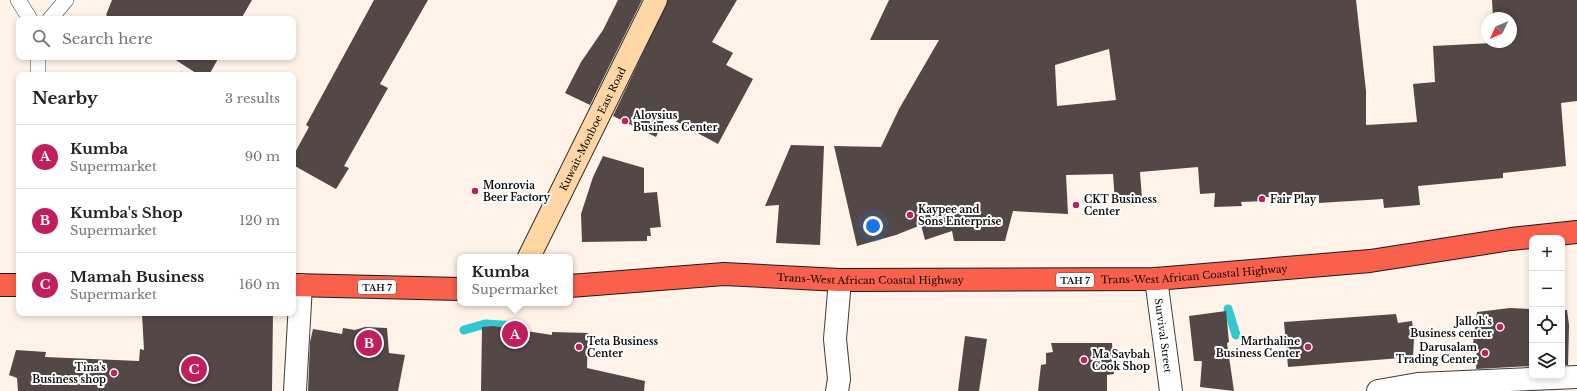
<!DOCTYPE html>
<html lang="en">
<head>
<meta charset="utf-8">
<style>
	:root { --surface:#fff; --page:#f2f2f2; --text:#202124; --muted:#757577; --line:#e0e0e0; --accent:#bf1f5d }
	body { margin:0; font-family:"Libre Baskerville",serif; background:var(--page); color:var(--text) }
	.controls { position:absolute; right:12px; bottom:12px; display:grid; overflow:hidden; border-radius:8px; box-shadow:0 2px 6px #0003 }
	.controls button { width:36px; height:36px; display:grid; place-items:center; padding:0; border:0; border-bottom:1px solid var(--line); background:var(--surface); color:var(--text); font:20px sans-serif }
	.compass { position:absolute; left:1481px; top:12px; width:36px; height:36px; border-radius:50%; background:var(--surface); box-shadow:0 2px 6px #0003; rotate:226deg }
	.you { position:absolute; left:873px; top:226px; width:14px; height:14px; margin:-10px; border:3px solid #fff; border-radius:50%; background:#1a73e8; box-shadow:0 0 0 6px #1a73e833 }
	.badge { display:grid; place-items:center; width:26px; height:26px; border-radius:50%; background:var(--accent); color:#fff; font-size:13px; font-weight:700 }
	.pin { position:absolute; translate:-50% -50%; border:2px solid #fff; box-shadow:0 1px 4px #0006 }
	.popup { position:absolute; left:457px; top:254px; width:116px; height:52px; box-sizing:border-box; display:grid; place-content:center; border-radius:8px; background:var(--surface); filter:drop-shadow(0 1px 3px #0005); font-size:13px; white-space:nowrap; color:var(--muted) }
	.popup b { font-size:15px; color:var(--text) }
	.popup::after { content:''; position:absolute; left:50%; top:100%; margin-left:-8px; border:8px solid transparent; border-top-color:var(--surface) }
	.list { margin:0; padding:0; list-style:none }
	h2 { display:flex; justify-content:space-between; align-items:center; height:52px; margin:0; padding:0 16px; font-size:17px }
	h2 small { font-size:13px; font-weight:400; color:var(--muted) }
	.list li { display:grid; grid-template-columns:26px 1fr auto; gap:12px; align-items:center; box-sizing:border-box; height:64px; padding:0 16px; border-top:1px solid var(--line) }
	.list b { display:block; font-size:15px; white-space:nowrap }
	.list p { margin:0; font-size:13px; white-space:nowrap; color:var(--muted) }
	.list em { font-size:13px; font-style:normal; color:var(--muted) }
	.icon { flex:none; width:22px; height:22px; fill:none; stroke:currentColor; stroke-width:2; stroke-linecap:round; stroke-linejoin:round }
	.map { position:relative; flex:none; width:1577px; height:391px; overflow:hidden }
	.search { position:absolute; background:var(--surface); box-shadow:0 2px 6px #0003; left:16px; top:16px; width:280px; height:44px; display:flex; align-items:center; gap:10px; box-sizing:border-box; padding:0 14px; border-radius:8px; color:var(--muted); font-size:15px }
	.panel { position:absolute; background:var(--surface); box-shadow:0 2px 6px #0003; left:16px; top:72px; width:280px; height:244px; border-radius:8px }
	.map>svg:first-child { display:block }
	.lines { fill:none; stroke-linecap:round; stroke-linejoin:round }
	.stream { stroke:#31c8d1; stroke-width:9 }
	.building { fill:#544847; fill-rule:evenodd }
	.lane-casing { stroke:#3e3e3e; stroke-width:16 }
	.street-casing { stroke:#3e3e3e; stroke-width:24 }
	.secondary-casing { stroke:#2d2d2d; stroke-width:24 }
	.highway-casing { stroke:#1c1c1c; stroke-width:24 }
	.lane { stroke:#fff; stroke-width:15 }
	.street { stroke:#fff; stroke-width:22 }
	.secondary { stroke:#ffd6a4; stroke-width:22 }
	.highway { stroke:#f9614d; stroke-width:22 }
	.poi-dot { fill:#bf1f5d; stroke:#fff; stroke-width:1.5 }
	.labels { text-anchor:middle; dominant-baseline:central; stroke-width:4; stroke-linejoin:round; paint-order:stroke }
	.shield { fill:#fff; stroke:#545454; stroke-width:1 }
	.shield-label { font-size:9px; font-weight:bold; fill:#0b0b0b }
	.poi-label { font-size:10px; font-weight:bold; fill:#0b0b0b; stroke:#fff; text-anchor:start }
	.street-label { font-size:10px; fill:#0b0b0b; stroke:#fff }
</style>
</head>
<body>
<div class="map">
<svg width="1577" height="391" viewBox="0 0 1577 391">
	<rect width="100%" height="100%" fill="#fff3e9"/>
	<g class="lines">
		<g class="stream">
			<path d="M1228,309l8,26"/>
			<path d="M464,330l21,-6 36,2"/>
		</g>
	</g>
	<g class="building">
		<path d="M112,0h140l-11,19h-129l-6,-4z"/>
		<path d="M374,0h54l-48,84 8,4 -44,78 5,2 -13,21 -43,-24v-9l16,-29 -3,-2z"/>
		<path d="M618,0h24l-52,105 -25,-12 16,-31 22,-32z"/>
		<path d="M668,0h69l-25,42 21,11 -7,12 27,14 -35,65 -52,-28 -10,21 -43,-21z"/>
		<path d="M889,0h467l10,91v34l51,-3 -4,-38 22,-2 -2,-36 78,-4v-24h-18l-1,-18h85v101l-16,2 5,63 -63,7v5l-85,8 2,19 -36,3 -1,-9 -64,4v-8l-53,2 -1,4 -24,1 1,4 -28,1 1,-14 -15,1 -2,-27 -58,5 2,27 -27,3 -2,-28 -47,1 2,39 -55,-3 -8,30h-51l-2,-10 -27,9 -4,-15 -25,10 -39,11 -23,-100 47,1 18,-38 40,-69h-69zM1109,49l7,51 -59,6 -2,-41z"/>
		<path d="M171,57h48l-10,18h-10z"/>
		<path d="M791,145l33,1 -4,99 -44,-2 3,-38 -14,1z"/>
		<path d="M603,156l41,12v25l13,-1 4,35 -11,1 1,8h-4v5l-65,1 -1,-28 12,-37z"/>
		<path d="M1510,308l22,1v57l-56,3 1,-25h-4l4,-32z"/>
		<path d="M1562,310h5l2,15 -1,40h-6z"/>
		<path d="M1226,311l3,31 -2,1 7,48 -34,-4 2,-26h-8l-5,-45z"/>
		<path d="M162,313h111l-1,78h-254l-1,-13 -8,-3 7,-25 30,2 -1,5 94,4 1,-12 4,1 -2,-36z"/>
		<path d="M1396,314l2,9 14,-2 2,17 -1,19 -125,10 -4,-45z"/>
		<path d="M493,326l59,9v-3l36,1 -1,35 58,13 -1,10h-163l1,-64z"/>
		<path d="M365,327l22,1 2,25 16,2 -7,36h-90l2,-49 3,-13 29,5 1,-6 12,2z"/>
		<path d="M965,336l22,3 -8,52h-21z"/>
		<path d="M1051,343h61l2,31 -7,1v16h-69l3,-26 5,-1v-11l7,-1z"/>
	</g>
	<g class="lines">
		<g class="lane-casing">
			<g id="lane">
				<path d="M18,0l12,19"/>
				<path d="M50,19l16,-19"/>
				<path d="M38,75v-18"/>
			</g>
		</g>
		<g class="street-casing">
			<g id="street">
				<path id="s1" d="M1156,279l15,112"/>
				<path d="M295,391l6,-106"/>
				<path d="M837,391l2,-12 -4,-40 5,-59"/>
				<path d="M1378,391l40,-7 159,-7"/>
			</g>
		</g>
		<g class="secondary-casing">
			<g id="secondary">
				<path id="s2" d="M529,257l127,-257"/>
			</g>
		</g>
		<g class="highway-casing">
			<g id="highway">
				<path d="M0,285h19"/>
				<path d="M293,285l167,4"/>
				<path id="s3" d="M570,286l154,-12 116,6 316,-1 214,-18 141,-22 66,-7"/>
			</g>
		</g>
		<use href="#lane" class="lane"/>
		<use href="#street" class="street"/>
		<use href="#secondary" class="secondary"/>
		<use href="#highway" class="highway"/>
	</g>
	<g class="poi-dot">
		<circle cx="625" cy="121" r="4"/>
		<circle cx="475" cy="191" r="4"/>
		<circle cx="1262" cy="199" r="4"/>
		<circle cx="1076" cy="205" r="4"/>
		<circle cx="910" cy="215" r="4"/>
		<circle cx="1500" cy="327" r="4"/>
		<circle cx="579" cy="347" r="4"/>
		<circle cx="1308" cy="347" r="4"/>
		<circle cx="1485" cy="353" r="4"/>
		<circle cx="1084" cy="360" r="4"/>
		<circle cx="114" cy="373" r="4"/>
	</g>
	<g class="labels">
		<g class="shield">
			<rect x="1056" y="273" width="38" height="14" rx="3"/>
			<rect x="358" y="280" width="38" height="14" rx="3"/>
		</g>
		<g class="shield-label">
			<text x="1075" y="280">TAH 7</text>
			<text x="377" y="287">TAH 7</text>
		</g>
		<g class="poi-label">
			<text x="633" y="115">Aloysius<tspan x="633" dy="12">Business Center</tspan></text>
			<text x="483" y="185">Monrovia<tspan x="483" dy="12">Beer Factory</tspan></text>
			<text x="1084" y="199">CKT Business<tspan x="1084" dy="12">Center</tspan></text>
			<text x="1270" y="199">Fair Play</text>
			<text x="918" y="209">Kaypee and<tspan x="918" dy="12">Sons Enterprise</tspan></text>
			<text x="1492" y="321" text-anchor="end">Jalloh's<tspan x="1492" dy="12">Business center</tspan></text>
			<text x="587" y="341">Teta Business<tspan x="587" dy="12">Center</tspan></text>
			<text x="1300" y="341" text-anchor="end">Marthaline<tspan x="1300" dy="12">Business Center</tspan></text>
			<text x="1477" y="347" text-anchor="end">Darusalam<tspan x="1477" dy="12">Trading Center</tspan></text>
			<text x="1092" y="354">Ma Saybah<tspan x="1092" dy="12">Cook Shop</tspan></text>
			<text x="106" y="367" text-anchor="end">Tina's<tspan x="106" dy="12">Business shop</tspan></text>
		</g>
		<g class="street-label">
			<text stroke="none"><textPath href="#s2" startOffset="143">Kuwait-Monboe East Road</textPath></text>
			<text stroke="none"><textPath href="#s3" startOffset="625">Trans-West African Coastal Highway</textPath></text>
			<text stroke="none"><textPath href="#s3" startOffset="301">Trans-West African Coastal Highway</textPath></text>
			<text stroke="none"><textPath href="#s1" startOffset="57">Survival Street</textPath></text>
		</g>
	</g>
</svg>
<div class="controls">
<button>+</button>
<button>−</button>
<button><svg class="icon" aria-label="locate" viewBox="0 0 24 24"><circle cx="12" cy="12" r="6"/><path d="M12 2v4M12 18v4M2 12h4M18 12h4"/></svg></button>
<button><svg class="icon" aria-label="layers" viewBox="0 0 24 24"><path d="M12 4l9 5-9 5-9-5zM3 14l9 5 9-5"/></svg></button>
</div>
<svg class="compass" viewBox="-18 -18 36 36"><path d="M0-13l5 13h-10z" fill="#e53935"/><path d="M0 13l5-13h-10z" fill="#757577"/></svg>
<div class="you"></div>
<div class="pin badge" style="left:515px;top:334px">A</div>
<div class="popup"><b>Kumba</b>Supermarket</div>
<div class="pin badge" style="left:369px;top:343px">B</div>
<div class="pin badge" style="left:194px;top:369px">C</div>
<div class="search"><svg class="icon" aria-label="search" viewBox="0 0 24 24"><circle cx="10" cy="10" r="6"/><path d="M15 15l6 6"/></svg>Search here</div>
<section class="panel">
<h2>Nearby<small>3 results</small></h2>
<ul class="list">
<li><span class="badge">A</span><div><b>Kumba</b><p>Supermarket</p></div><em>90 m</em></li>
<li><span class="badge">B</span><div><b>Kumba's Shop</b><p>Supermarket</p></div><em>120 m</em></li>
<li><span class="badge">C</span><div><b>Mamah Business</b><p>Supermarket</p></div><em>160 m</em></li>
</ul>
</section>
</div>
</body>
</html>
